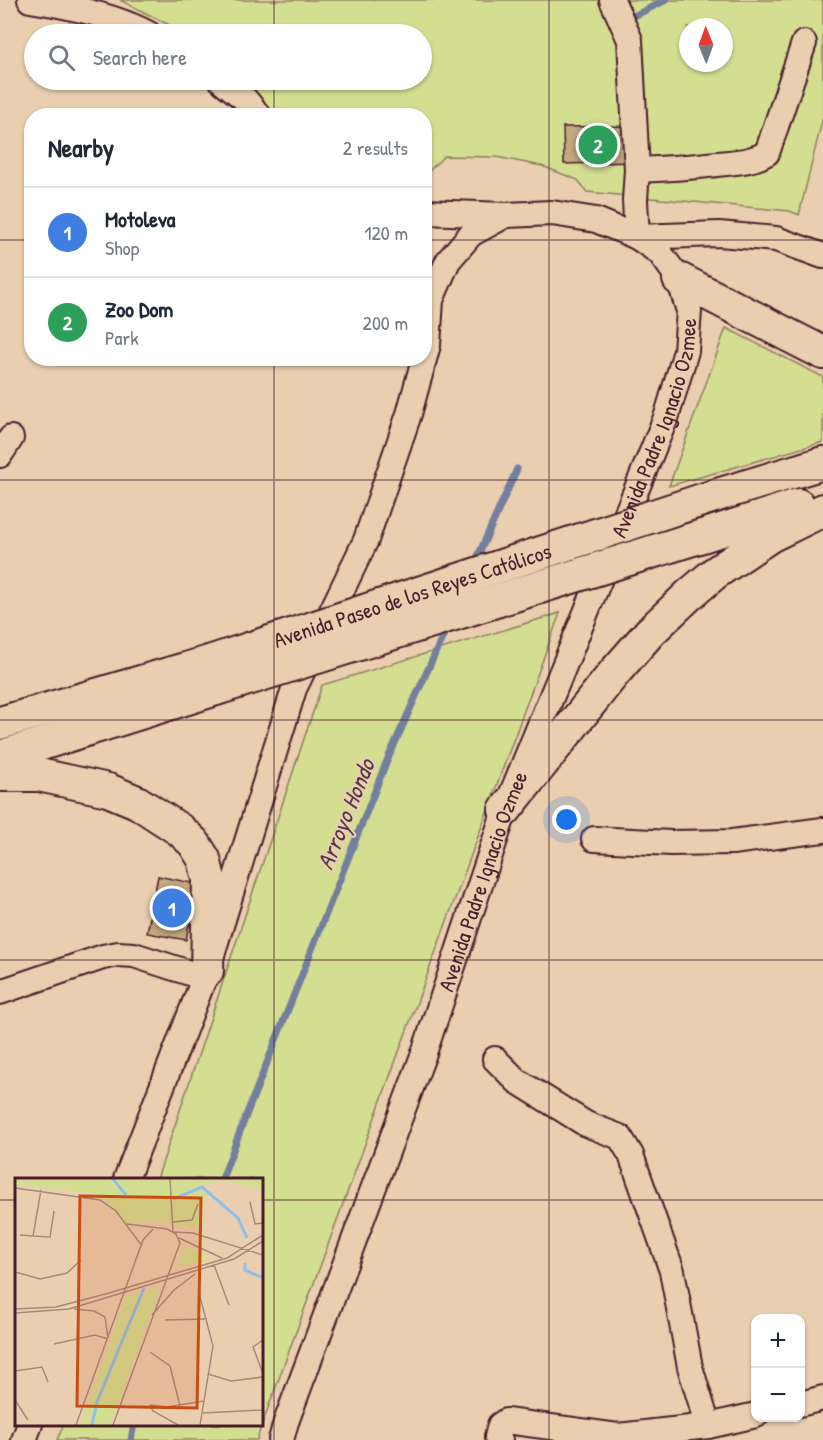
<!DOCTYPE html>
<html lang="en">
<head>
<meta charset="utf-8">
<style>
	:root { --surface:#fff; --page:#f6f6f7; --text:#1f2937; --muted:#747a83; --line:#e0e1e3; --accent:#4a1f2b }
	body { margin:0; font-family:"Patrick Hand",sans-serif; background:var(--page); color:var(--text) }
	.controls { position:absolute; right:18px; bottom:18px; display:grid; overflow:hidden; border-radius:12px; box-shadow:0 2px 4px #0004 }
	.controls button { width:54px; height:54px; display:grid; place-items:center; padding:0; border:0; border-bottom:2px solid var(--line); background:var(--surface); color:var(--text); font:30px sans-serif }
	.compass { position:absolute; left:679px; top:18px; width:54px; height:54px; border-radius:50%; background:var(--surface); box-shadow:0 2px 4px #0004; rotate:359deg }
	.you { position:absolute; left:567px; top:820px; width:21px; height:21px; margin:-15px; border:4px solid #fff; border-radius:50%; background:#1a73e8; box-shadow:0 0 0 9px #1a73e833 }
	.badge { display:grid; place-items:center; width:39px; height:39px; border-radius:50%; background:var(--accent); color:#fff; font-size:20px; font-weight:700 }
	.pin { position:absolute; translate:-50% -50%; border:3px solid #fff; box-shadow:0 2px 6px #0006 }
	.list { margin:0; padding:0; list-style:none }
	h2 { display:flex; justify-content:space-between; align-items:center; height:78px; margin:0; padding:0 24px; font-size:26px }
	h2 small { font-size:20px; font-weight:400; color:var(--muted) }
	.list li { display:grid; grid-template-columns:39px 1fr auto; gap:18px; align-items:center; box-sizing:border-box; height:90px; padding:0 24px; border-top:2px solid var(--line) }
	.list b { display:block; font-size:22px; white-space:nowrap }
	.list p { margin:0; font-size:20px; white-space:nowrap; color:var(--muted) }
	.list em { font-size:20px; font-style:normal; color:var(--muted) }
	.icon { flex:none; width:33px; height:33px; fill:none; stroke:currentColor; stroke-width:2; stroke-linecap:round; stroke-linejoin:round }
	.map { position:relative; flex:none; width:823px; height:1440px; overflow:hidden }
	.search { position:absolute; background:var(--surface); box-shadow:0 2px 4px #0004; left:24px; top:24px; width:408px; height:66px; display:flex; align-items:center; gap:15px; box-sizing:border-box; padding:0 21px; border-radius:33px; color:var(--muted); font-size:22px }
	.panel { position:absolute; background:var(--surface); box-shadow:0 2px 4px #0004; left:24px; top:108px; width:408px; height:258px; border-radius:24px }
	.map>svg:first-child { display:block }
	.green { fill:#d3de91; stroke:#8e7e5e; stroke-width:1.5; fill-rule:evenodd }
	.lines { fill:none; stroke-linecap:round; stroke-linejoin:round }
	.stream { stroke:#737f9e; stroke-width:7 }
	.building { fill:#c4a882; stroke:#4a1f2b; stroke-width:1.5 }
	.minor-casing { stroke:#4a1f2b; stroke-width:28 }
	.major-casing { stroke:#4a1f2b; stroke-width:36 }
	.minor { stroke:#e9ceb0; stroke-width:24 }
	.major { stroke:#e9ceb0; stroke-width:32 }
	.major-bridge-casing { stroke:#4a1f2b; stroke-width:36; stroke-linecap:butt }
	.major-bridge { stroke:#e9ceb0; stroke-width:32 }
	.grid { fill:none; stroke:#4a1f2b; stroke-width:1.5; stroke-opacity:0.55 }
	.labels { text-anchor:middle; dominant-baseline:central; stroke-width:4.5; stroke-linejoin:round; paint-order:stroke }
	.street-label { font-size:22px; fill:#4a1f2b; stroke:#e9ceb0 }
	.water-label { font-size:24px; font-style:italic; fill:#543748; stroke:#e9ceb0 }
	.inset-river { fill:none; stroke:#8fbfea; stroke-width:3 }
	.inset-road { fill:none; stroke:#a9887b; stroke-width:1.5 }
	.view { fill:#c84d12; fill-opacity:0.15; stroke:#c84d12; stroke-width:3 }
	.inset-edge { fill:none; stroke:#4a1f2b; stroke-width:3 }
</style>
</head>
<body>
<div class="map">
<svg width="823" height="1440" viewBox="0 0 823 1440">
	<rect width="100%" height="100%" fill="#e9ceb0"/>
	<filter id="ink" filterUnits="userSpaceOnUse"><feTurbulence type="fractalNoise" baseFrequency=".0167" numOctaves="2"/><feDisplacementMap in="SourceGraphic" scale="12" xChannelSelector="R" yChannelSelector="G"/><feConvolveMatrix kernelMatrix="1 2 1 2 8 2 1 2 1" color-interpolation-filters="sRGB"/></filter>
	<g filter="url(#ink)">
		<g class="green">
			<path d="M120,0h703v117l-24,98 -9,-4 -203,-19 -9,-12 -36,-14 -46,-9 -52,-1 -19,19 -1,-59 -165,-1 -33,-35h196v-46h-239l-6,-5zM688,27h36v36h-36z"/>
			<path d="M726,328l97,49v65l-154,44z"/>
			<path d="M560,613l-300,817 -3,10h-200l7,-16h197v-245h-104l165,-494z"/>
		</g>
		<g class="lines">
			<g class="stream">
				<path d="M632,17l34,-17"/>
				<path d="M474,565l43,-96"/>
				<path d="M222,1179l25,-66 139,-350 61,-136"/>
				<path d="M131,1440l3,-16"/>
			</g>
		</g>
		<g class="building">
			<path d="M632,126l1,36 -69,2 -1,-37z"/>
			<path d="M158,876l39,8 -11,56 -39,-7z"/>
		</g>
		<g class="lines">
			<g class="minor-casing">
				<g id="minor">
					<path d="M30,0c38,6 86,16 119,34"/>
					<path d="M612,0l18,40 7,130 -2,30 2,37"/>
					<path d="M221,80l25,20 13,16"/>
					<path d="M637,170c27,-1 54,-3 80,-6 18,-2 35,-2 50,-11l37,-110"/>
					<path d="M637,237l82,-3 57,5 47,17"/>
					<path d="M0,455l11,-17"/>
					<path d="M594,839l77,4 61,-1 91,-12"/>
					<path d="M0,992l103,-35 15,-3 16,1 71,23"/>
					<path d="M495,1059l22,22 69,43 34,13 11,18 41,116 18,96 18,59"/>
					<path d="M126,1179l81,-208 87,-282 72,-149 43,-126 19,-69 3,-45 17,-39 23,-27 35,-19"/>
					<path d="M800,1404l23,-6"/>
					<path d="M24,1440l6,-16"/>
					<path id="s1" d="M281,1440l5,-18 138,-369 81,-243 162,-395 19,-64 3,-40 -10,-32 -19,-26 -23,-16 -41,-17 -44,-7 -46,2 -82,-3"/>
					<path d="M500,1440l-3,-3 3,-12 6,-4 112,15 90,-10 48,-11"/>
				</g>
			</g>
			<g class="major-casing">
				<g id="major">
					<path d="M679,279l144,74"/>
					<path d="M714,496l109,-33"/>
					<path d="M718,531l80,-26"/>
					<path d="M0,723l209,-61"/>
					<path d="M0,757l216,-68"/>
					<path d="M0,775h39l69,15 29,12 43,28 14,13 10,16 5,20 -2,92"/>
					<path d="M505,810l109,-137 36,-41 39,-37 26,-22 55,-37 53,-26"/>
				</g>
			</g>
			<use href="#minor" class="minor"/>
			<use href="#major" class="major"/>
			<g class="major-bridge-casing">
				<g id="major-bridge">
					<path id="s2" d="M209,662l505,-166"/>
					<path d="M216,689l502,-158"/>
				</g>
			</g>
			<use href="#major-bridge" class="major-bridge"/>
		</g>
	</g>
	<path class="grid" d="M274,0v34M549,0v1440M274,80v36M0,240h32M424,240h399M274,358v1082M0,480h823M0,720h823M0,960h823M0,1200h16M261,1200h562"/>
	<g class="labels">
		<g class="street-label">
			<text stroke="none"><textPath href="#s1" startOffset="1080">Avenida Padre Ignacio Ozmee</textPath></text>
			<text stroke="none"><textPath href="#s2" startOffset="214">Avenida Paseo de los Reyes Católicos</textPath></text>
			<text stroke="none"><textPath href="#s1" startOffset="594">Avenida Padre Ignacio Ozmee</textPath></text>
		</g>
		<g class="water-label">
			<text transform="translate(345 814) rotate(-68)">Arroyo Hondo</text>
		</g>
	</g>
	<g transform="translate(15 1178)">
		<rect width="248" height="248" fill="#e9ceb0"/>
		<path d="M0,1h248l-1,10 -40,-9 -20,6 3,11 -8,32 -44,-9 -26,4 -21,-24 -13,-7 -78,-8zM171,67l26,14 -35,9zM146,109l-51,138h-30l46,-129z" fill="#d3de91"/>
		<path class="inset-river" d="M98,1l13,16M158,21l29,-12 36,31 9,20M230,85v7l18,8M77,247l5,-23 47,-114"/>
		<path class="inset-road" d="M155,1l3,53M0,10l85,12 16,11 26,35M235,24l5,22 8,-1M158,44l19,-2 6,-16M159,54l19,1 70,22M5,57l13,1 8,-46M18,58l17,1 4,-26M164,60l43,20M199,87l15,40M0,94l25,7 27,-6 14,-13M184,115l14,53 -13,79M0,131l41,-2 53,-14 118,-35 36,-23M59,131l20,2 11,6 3,21M0,135l54,-4 165,-50 29,-18M137,137l22,-25 21,-16M150,142l42,-1M248,162l-10,7 10,27M39,166l41,-9 13,4M135,174l20,14 10,40M0,193l27,-4 6,15M193,196l23,7 32,-4M0,222l13,20M135,227l17,2 37,-6M135,227l3,6 25,14M188,235l60,-3M61,247l67,-185 10,-11M98,247l67,-182 -4,-9 -9,-5 -40,-5"/>
		<path class="view" d="M65,18l121,2 -4,210 -120,-2z"/>
		<rect width="248" height="248" class="inset-edge"/>
	</g>
</svg>
<div class="controls">
<button>+</button>
<button>−</button>
</div>
<svg class="compass" viewBox="-18 -18 36 36"><path d="M0-13l5 13h-10z" fill="#e53935"/><path d="M0 13l5-13h-10z" fill="#747a83"/></svg>
<div class="you"></div>
<div class="pin badge" style="left:172px;top:908px;background:#3f7fe0">1</div>
<div class="pin badge" style="left:598px;top:145px;background:#2e9e5b">2</div>
<div class="search"><svg class="icon" aria-label="search" viewBox="0 0 24 24"><circle cx="10" cy="10" r="6"/><path d="M15 15l6 6"/></svg>Search here</div>
<section class="panel">
<h2>Nearby<small>2 results</small></h2>
<ul class="list">
<li><span class="badge" style="background:#3f7fe0">1</span><div><b>Motoleva</b><p>Shop</p></div><em>120 m</em></li>
<li><span class="badge" style="background:#2e9e5b">2</span><div><b>Zoo Dom</b><p>Park</p></div><em>200 m</em></li>
</ul>
</section>
</div>
</body>
</html>
